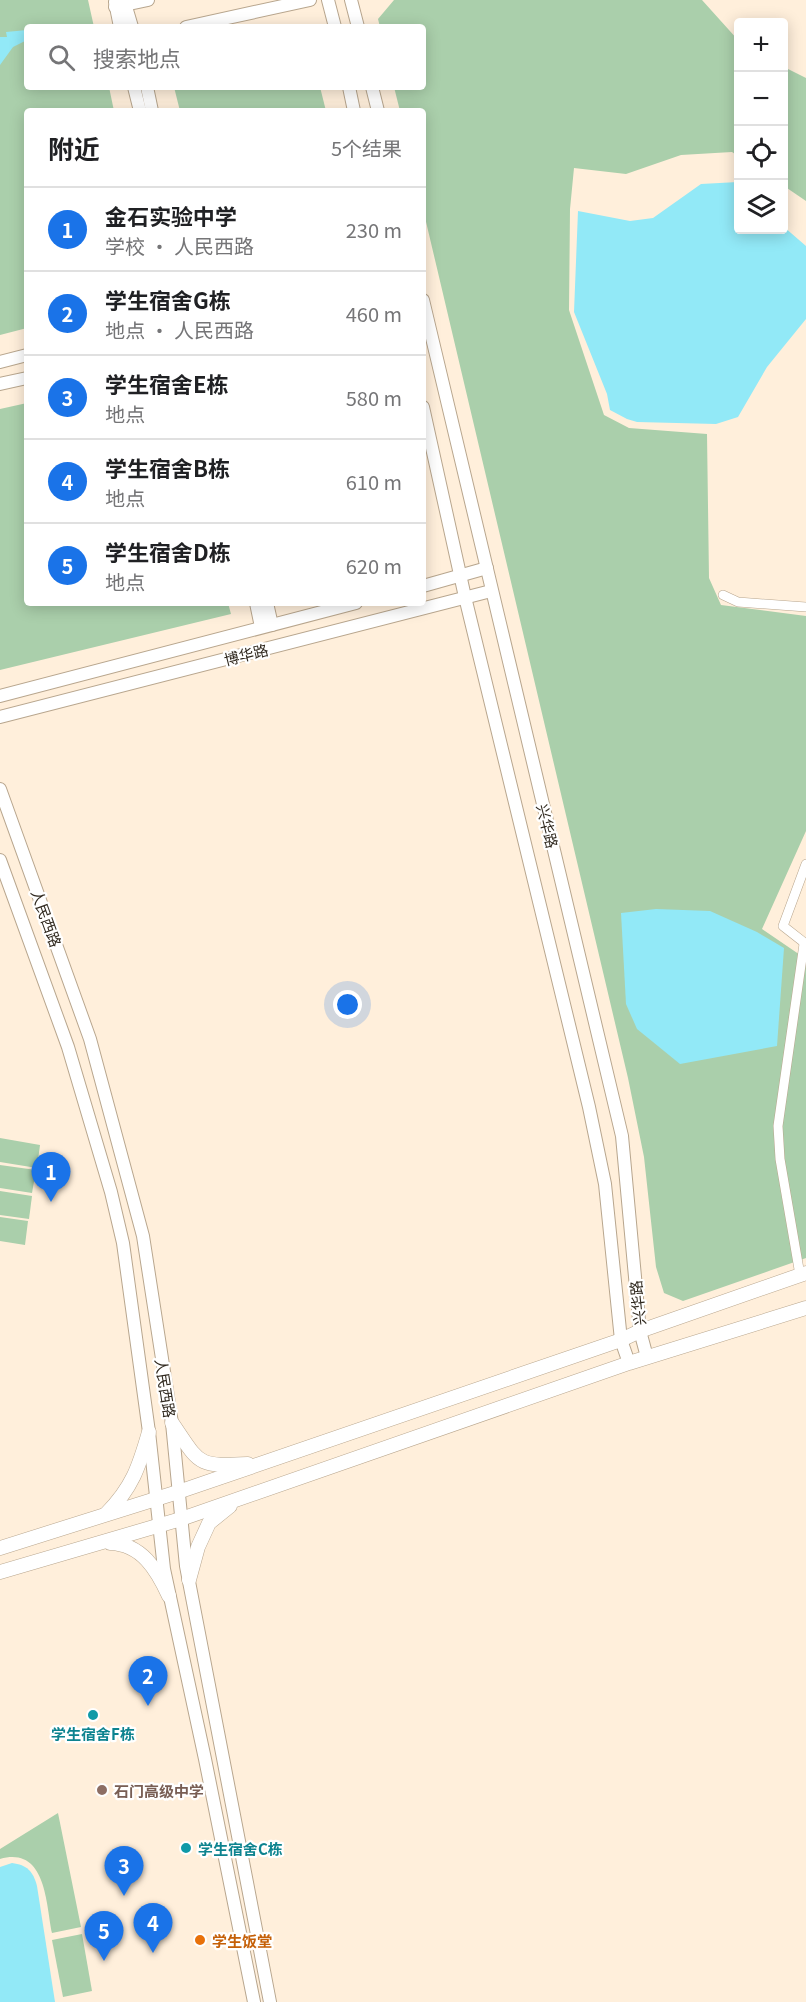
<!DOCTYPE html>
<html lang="zh">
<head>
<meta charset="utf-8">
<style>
	:root { --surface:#fff; --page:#f6f6f6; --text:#202124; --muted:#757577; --line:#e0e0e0; --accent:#1a73e8 }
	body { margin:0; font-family:Georgia,"Noto Sans SC",serif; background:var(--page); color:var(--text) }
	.controls { position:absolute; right:18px; top:18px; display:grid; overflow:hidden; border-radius:6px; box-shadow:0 3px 15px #0003 }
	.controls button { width:54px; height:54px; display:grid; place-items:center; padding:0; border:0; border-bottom:2px solid var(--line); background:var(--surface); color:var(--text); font:30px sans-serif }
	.you { position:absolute; left:348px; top:1005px; width:21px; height:21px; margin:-15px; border:4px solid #fff; border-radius:50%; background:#1a73e8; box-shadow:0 0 0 9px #1a73e833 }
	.badge { display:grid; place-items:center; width:39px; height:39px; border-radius:50%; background:var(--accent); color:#fff; font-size:20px; font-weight:700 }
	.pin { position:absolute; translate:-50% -50px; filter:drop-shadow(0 2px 3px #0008) }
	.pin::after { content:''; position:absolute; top:32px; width:21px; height:18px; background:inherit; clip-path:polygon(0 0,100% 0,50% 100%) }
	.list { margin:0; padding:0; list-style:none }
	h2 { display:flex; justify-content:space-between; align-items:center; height:78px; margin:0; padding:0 24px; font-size:26px }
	h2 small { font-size:20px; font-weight:400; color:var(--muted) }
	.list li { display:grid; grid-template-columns:39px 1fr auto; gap:18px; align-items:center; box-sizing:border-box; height:84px; padding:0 24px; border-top:2px solid var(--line) }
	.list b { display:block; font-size:22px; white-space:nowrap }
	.list p { margin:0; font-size:20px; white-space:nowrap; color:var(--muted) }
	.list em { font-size:20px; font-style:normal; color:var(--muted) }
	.icon { flex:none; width:33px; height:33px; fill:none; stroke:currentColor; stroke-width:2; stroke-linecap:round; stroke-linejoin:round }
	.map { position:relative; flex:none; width:806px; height:2002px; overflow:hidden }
	.search { position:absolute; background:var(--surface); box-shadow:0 3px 15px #0003; left:24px; top:24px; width:402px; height:66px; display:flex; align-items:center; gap:15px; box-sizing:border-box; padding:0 21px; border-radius:6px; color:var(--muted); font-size:22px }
	.panel { position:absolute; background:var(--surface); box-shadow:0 3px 15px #0003; left:24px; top:108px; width:402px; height:498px; border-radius:6px }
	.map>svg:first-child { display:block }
	.green { fill:#aacfab }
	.water { fill:#92e9f7 }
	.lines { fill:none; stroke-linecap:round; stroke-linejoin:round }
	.minor-casing { stroke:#b8a68e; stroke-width:10 }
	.tertiary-casing { stroke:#b8a68e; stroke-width:14 }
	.secondary-casing { stroke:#b8a68e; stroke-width:15 }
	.minor { stroke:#fff; stroke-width:9 }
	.tertiary { stroke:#fff; stroke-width:12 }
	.secondary { stroke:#fff; stroke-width:14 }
	.culture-dot { fill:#0f9aa8; stroke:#fff; stroke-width:2 }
	.education-dot { fill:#8d6e63; stroke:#fff; stroke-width:2 }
	.food-dot { fill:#e8710a; stroke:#fff; stroke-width:2 }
	.labels { text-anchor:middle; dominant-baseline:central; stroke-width:4.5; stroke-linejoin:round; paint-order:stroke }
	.street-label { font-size:15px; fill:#30291f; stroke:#fff }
	.culture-label { font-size:15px; font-weight:bold; fill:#0d838f; stroke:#fff }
	.education-label { font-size:15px; font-weight:bold; fill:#785e54; stroke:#fff; text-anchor:start }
	.food-label { font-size:15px; font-weight:bold; fill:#c56008; stroke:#fff; text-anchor:start }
</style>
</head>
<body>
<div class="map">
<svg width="806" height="2002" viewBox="0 0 806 2002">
	<rect width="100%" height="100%" fill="#ffefdb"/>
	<g class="green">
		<path d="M0,0h88l6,27h-67v60h82l5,24h-87v217l-27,7z"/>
		<path d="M394,0h308l36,40v116l-6,-4 -51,3 -55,19 -52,-6 -4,41 -1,101 35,105 25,13 78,6 2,144 12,27 85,11v215l-44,98 44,30v299l-123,43 -19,-8 -8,-26 -12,-110 -16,-79 -205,-869v-98h-23l-6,-24h29v-60h-43l-2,-8z"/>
		<path d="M784,67l22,11v123l-22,-15z"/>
		<path d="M174,87h146l6,24h-146z"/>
		<path d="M27,403v200h201l3,11 -231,56v-261z"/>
		<path d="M0,1138l40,7 -3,23 -37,-6z"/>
		<path d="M0,1165l36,5 -4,23 -32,-5z"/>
		<path d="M0,1191l32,5 -3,23 -29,-4z"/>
		<path d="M0,1217l28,4 -3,24 -25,-4z"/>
		<path d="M58,1813l23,114 -29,6c-6,-30 -6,-87 -52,-74v-10z"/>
		<path d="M82,1934l10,57 -29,6 -11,-57z"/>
	</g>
	<g class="water">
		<path d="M27,30v10l-14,7 -13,18v-28h7l-1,-5z"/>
		<path d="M738,182v48h46v-3l22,19v73l-39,48 -29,50 -22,7 -79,-2 -10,-3 -17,-9 -3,-16 -33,-82 4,-101 52,10 23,-3 48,-34z"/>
		<path d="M656,909l54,2 47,21 27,16 -7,98 -97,18 -43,-35 -11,-25 -5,-91z"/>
		<path d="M12,1863c15,2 21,8 25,23l18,116h-55v-135z"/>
	</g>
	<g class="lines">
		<g class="minor-casing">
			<g id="minor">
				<path d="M723,595l15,7 68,5"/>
				<path d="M806,864l-23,62 23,18"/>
				<path d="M800,1275l-20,-116 -2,-33 26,-182"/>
			</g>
		</g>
		<g class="tertiary-casing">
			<g id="tertiary">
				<path d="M124,0l8,27"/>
				<path d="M328,0l7,27"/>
				<path d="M351,0l7,27"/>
				<path d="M115,2l5,25"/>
				<path d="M115,7l33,-7"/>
				<path d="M186,27l124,-27"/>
				<path d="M134,87l6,24"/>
				<path d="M147,87l5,24"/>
				<path d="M349,87l5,24"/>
				<path d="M372,87l6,24"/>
				<path d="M423,300l199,836 18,195 7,26"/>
				<path d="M0,362l27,-7"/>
				<path d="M0,384l27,-6"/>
				<path d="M423,407l42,190 124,510 16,77 16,156 8,23"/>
				<path d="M423,586l64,-18"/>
				<path d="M256,603l5,24"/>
				<path d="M267,603l5,22"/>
				<path d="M0,696l356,-93"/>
				<path d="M0,717l491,-126"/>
				<path d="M0,789l90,250 53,197 29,187 14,143 84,436"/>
				<path d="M0,860l68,187 43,145 12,51 26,189 15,137 41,190 49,243"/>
			</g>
		</g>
		<g class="secondary-casing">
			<g id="secondary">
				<path d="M172,1423c28,41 24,44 76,41"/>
				<path d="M106,1514c26,-26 33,-47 43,-82"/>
				<path d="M110,1543c32,1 47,27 59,53"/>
				<path d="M0,1548l178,-56 443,-152 19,-9 166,-58"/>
				<path d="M0,1572l181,-53 448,-156 177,-55"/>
				<path d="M189,1580l9,-33 11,-24 21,-17"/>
			</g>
		</g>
		<use href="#minor" class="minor"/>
		<use href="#tertiary" class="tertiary"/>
		<use href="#secondary" class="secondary"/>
	</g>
	<g class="culture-dot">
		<circle cx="93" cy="1715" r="6"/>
		<circle cx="186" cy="1848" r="6"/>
	</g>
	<circle class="education-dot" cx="102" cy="1790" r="6"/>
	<circle class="food-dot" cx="200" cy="1940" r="6"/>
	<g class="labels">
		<g class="street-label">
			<text transform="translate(246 654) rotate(-14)">博华路</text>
			<text transform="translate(548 826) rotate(76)">兴华路</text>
			<text transform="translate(47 918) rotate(70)">人民西路</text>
			<text transform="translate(637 1303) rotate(-96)">兴华路</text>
			<text transform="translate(166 1388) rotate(81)">人民西路</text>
		</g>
		<g class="culture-label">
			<text x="93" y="1733">学生宿舍F栋</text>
			<text x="198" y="1848" text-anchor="start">学生宿舍C栋</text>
		</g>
		<g class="education-label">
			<text x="114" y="1790">石门高级中学</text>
		</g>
		<g class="food-label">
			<text x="212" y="1940">学生饭堂</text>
		</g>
	</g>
</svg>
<div class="controls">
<button>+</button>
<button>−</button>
<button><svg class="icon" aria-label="locate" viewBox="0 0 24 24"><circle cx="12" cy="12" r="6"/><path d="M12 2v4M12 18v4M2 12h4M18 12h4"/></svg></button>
<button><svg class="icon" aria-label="layers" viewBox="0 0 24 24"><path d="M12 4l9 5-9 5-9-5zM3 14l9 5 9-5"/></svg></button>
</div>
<div class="you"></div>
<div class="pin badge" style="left:51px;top:1202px">1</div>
<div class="pin badge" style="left:148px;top:1706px">2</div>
<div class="pin badge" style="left:124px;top:1896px">3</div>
<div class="pin badge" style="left:153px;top:1953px">4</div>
<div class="pin badge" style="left:104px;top:1961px">5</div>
<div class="search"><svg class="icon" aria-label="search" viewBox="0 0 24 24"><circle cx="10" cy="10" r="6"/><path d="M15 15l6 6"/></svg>搜索地点</div>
<section class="panel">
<h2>附近<small>5个结果</small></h2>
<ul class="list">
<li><span class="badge">1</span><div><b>金石实验中学</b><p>学校 · 人民西路</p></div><em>230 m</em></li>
<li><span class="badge">2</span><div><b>学生宿舍G栋</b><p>地点 · 人民西路</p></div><em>460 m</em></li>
<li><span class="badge">3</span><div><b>学生宿舍E栋</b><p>地点</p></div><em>580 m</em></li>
<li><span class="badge">4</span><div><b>学生宿舍B栋</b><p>地点</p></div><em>610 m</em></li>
<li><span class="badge">5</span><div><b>学生宿舍D栋</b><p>地点</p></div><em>620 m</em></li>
</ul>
</section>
</div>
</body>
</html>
